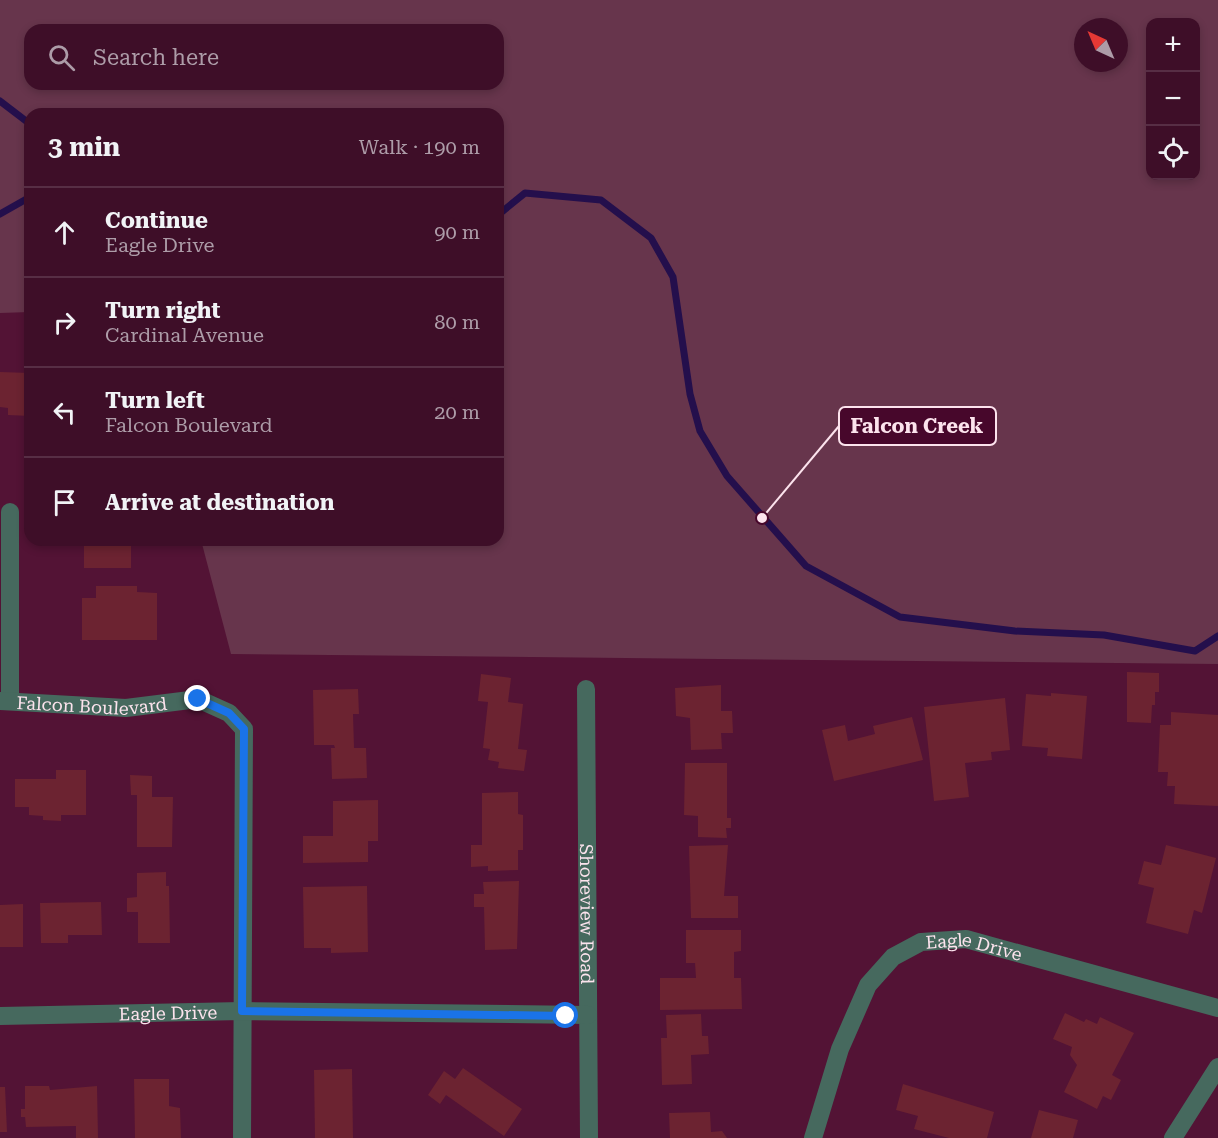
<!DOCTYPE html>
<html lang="en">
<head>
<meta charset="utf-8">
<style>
	:root { --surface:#3e0e28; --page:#491c34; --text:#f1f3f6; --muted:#ad9ca8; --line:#572e45 }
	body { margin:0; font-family:"Roboto Serif",serif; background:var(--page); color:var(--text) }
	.controls { position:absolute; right:18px; top:18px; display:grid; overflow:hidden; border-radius:12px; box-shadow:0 3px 9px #0003 }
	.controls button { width:54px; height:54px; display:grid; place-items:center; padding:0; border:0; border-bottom:2px solid var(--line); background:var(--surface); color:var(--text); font:30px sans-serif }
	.compass { position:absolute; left:1074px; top:18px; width:54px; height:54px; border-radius:50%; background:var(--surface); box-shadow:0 3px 9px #0003; rotate:316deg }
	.stop { position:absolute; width:18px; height:18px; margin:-14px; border:4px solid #1a73e8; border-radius:50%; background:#fff }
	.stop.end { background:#1a73e8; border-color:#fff; box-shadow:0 2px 6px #0008 }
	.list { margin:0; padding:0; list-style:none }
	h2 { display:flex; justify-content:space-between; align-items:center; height:78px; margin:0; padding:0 24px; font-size:26px }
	h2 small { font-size:20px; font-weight:400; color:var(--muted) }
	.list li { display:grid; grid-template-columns:39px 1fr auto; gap:18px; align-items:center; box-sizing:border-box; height:90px; padding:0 24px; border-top:2px solid var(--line) }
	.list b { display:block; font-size:22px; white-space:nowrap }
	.list p { margin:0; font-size:20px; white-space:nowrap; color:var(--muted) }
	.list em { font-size:20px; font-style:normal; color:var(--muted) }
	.icon { flex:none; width:33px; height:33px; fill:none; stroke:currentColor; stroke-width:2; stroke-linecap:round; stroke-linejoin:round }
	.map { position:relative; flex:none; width:1218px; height:1138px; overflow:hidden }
	.search { position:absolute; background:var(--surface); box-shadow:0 3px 9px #0003; left:24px; top:24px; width:480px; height:66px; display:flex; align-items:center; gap:15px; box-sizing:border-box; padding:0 21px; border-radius:18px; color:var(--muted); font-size:22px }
	.panel { position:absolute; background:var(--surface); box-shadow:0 3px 9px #0003; left:24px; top:108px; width:480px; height:438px; border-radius:18px }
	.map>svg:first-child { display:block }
	.green { fill:#67354c; fill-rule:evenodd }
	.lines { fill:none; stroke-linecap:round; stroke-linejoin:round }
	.stream { stroke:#240f4c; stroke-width:7 }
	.building { fill:#6c2331 }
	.minor { stroke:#46695e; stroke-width:18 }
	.route { stroke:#1a73e8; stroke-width:8 }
	.labels { text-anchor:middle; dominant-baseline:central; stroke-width:6; stroke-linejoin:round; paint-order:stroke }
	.street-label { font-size:18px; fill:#fce3ed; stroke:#47072b }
	.leader { fill:none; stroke:#fce3ed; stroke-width:2 }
	.callout-dot { fill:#fce3ed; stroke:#47072b; stroke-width:2 }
	.callout { fill:#47072b; stroke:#fce3ed; stroke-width:2 }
	.callout-label { font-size:20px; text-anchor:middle; font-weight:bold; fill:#fce3ed }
</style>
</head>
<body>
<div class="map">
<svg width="1218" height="1138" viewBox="0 0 1218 1138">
	<rect width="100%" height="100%" fill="#531335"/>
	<path class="green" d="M0,0h1218v664l-987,-10 -30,-114h297v-426h-468v198l-30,1zM1196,22v154h-46v-154zM1083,27h36v36h-36zM30,30h468v54h-468z"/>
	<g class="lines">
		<g class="stream">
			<path d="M0,101l30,23"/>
			<path d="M0,214l30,-17"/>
			<path d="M498,215l27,-22 76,7 50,38 22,39 17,117 10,37 27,45 79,90 94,51 115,14 89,4 91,16 23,-15"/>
		</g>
	</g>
	<g class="building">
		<path d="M0,372l30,1v43l-22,-1v-7l-8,-1z"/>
		<rect x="84" y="540" width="47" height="28"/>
		<path d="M96,586h41v6l20,1v47h-75v-42h14z"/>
		<path d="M1127,672l32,1v19h-4v13h-3l-1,18 -24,-1z"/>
		<path d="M481,674l30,4 -3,24 15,2 -5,45 9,1 -3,21 -26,-3 1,-6 -11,-2 2,-11 -7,-1 5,-46 -10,-1z"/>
		<path d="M721,685v26h11l1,22h-12l1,16 -31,1 -1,-32 -14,-2 -1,-28z"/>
		<path d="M358,689l1,25h-6l1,34h12l1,30 -35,1 -1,-31h4l-1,-3h-20l-1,-55z"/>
		<path d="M1051,693l36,3 -5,63 -35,-3 1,-8 -26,-2 4,-52 25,2z"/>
		<path d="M1005,698l5,52 -19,2 1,8 -27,3 4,34 -35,4 -10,-94z"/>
		<path d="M1171,712l47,3v91l-44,-2 1,-18h-8l1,-14h-10l2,-47h11z"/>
		<path d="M912,717l11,43 -89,21 -12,-51 23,-5 3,16 27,-7 -2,-8z"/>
		<path d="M685,763h42v55h4v10h-5l1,10 -29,-1v-21l-14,-1z"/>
		<path d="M56,770h30v45h-25v6l-18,-1v-4l-14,-1v-8h-14v-28h41z"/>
		<path d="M130,775l22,1v21h21l-1,50h-35v-52h-6z"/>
		<path d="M518,792v22l5,1v35h-5v20l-30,1v-5l-17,1v-22h11v-52z"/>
		<path d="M378,800v41h-10v21l-65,1v-27h30v-35z"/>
		<path d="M728,845l-4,51h14v22h-47l-2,-72z"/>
		<path d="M1166,845l50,13 -14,55 -8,-3 -6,24 -42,-11 8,-35 -16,-4 6,-23 17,4z"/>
		<path d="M166,872v14h3l1,57h-32v-31h-11v-14l10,-1v-24z"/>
		<path d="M519,881l-2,68 -32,1 -1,-43h-10v-13h10l-1,-12z"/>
		<path d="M367,886l1,66 -37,1v-5h-27l-1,-61z"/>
		<path d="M101,902l1,33h-34v8h-27l-1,-40z"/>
		<path d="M23,904v43h-23v-42z"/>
		<path d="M686,930h55v21l-7,1v26h7l1,31 -82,1v-32h36l-1,-15h-9z"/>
		<path d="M1065,1013l19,9 2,-3 11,5 3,-7 34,16 -22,42 9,5 -10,20 -8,-4 -6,13 -33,-17 13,-27 -7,-10 2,-8 -19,-8z"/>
		<path d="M701,1014l1,22h6l1,18 -18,1 1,29 -30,1 -1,-47h6l-1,-23z"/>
		<path d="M463,1068l59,41 -18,27 -58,-41 -6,9 -12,-9 16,-24 11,8z"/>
		<path d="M352,1069l1,69h-38l-1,-68z"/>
		<path d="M134,1079h35v27l11,2 1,30h-46z"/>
		<path d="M903,1084l91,28 -7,26h-38l-35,-9 4,-13 -22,-6z"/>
		<path d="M25,1086h24l1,4 47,-4 1,52h-22v-12l-50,1 -1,-10h-4v-8h4z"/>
		<path d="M0,1087h5l2,45h-7z"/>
		<path d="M1039,1110l39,10 -5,18h-42z"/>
		<path d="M710,1112l1,20 11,-1 5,7h-57l-1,-25z"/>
	</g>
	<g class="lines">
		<g class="minor">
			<path d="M10,512v189"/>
			<path id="s1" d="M586,689l3,449"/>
			<path id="s2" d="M0,701l126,7 72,-9 31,14 15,16 -2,409"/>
			<path id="s3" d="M0,1016l242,-5 346,4"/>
			<path id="s4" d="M813,1138l27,-89 28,-64 25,-28 28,-15 45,-3 252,69"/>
			<path d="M1173,1138l45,-71"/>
		</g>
	</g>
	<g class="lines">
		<path class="route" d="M198,699l31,14 15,16 -2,282 324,5"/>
	</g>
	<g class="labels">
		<g class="street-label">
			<text stroke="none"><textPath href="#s2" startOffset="92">Falcon Boulevard</textPath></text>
			<text stroke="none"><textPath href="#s1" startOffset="225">Shoreview Road</textPath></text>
			<text stroke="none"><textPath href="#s4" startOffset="286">Eagle Drive</textPath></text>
			<text stroke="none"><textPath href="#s3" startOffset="168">Eagle Drive</textPath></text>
		</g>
	</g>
	<path class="leader" d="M762 518L839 426"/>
	<circle class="callout-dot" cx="762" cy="518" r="6"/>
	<rect class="callout" x="839" y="407" width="157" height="38" rx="6"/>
	<g class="callout-label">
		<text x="917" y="433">Falcon Creek</text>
	</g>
</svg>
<div class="controls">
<button>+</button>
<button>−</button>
<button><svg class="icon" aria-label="locate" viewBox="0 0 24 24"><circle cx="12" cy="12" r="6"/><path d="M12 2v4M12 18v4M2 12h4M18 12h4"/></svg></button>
</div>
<svg class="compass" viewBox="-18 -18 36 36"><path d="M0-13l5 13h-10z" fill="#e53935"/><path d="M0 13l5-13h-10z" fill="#ad9ca8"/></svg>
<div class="stop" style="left:566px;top:1016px"></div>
<div class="stop end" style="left:198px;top:699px"></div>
<div class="search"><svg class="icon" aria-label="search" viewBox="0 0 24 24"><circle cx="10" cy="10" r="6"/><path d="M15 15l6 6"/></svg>Search here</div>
<section class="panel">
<h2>3 min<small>Walk · 190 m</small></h2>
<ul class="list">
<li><svg class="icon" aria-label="ahead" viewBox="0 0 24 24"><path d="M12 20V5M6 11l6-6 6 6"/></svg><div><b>Continue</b><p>Eagle Drive</p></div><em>90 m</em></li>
<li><svg class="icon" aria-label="right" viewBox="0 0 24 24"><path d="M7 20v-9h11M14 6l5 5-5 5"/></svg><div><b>Turn right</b><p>Cardinal Avenue</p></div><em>80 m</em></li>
<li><svg class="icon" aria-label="left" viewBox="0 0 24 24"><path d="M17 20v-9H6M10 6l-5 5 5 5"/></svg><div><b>Turn left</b><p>Falcon Boulevard</p></div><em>20 m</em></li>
<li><svg class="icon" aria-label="arrive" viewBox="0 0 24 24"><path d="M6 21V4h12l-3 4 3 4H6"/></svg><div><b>Arrive at destination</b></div></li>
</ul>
</section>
</div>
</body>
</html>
